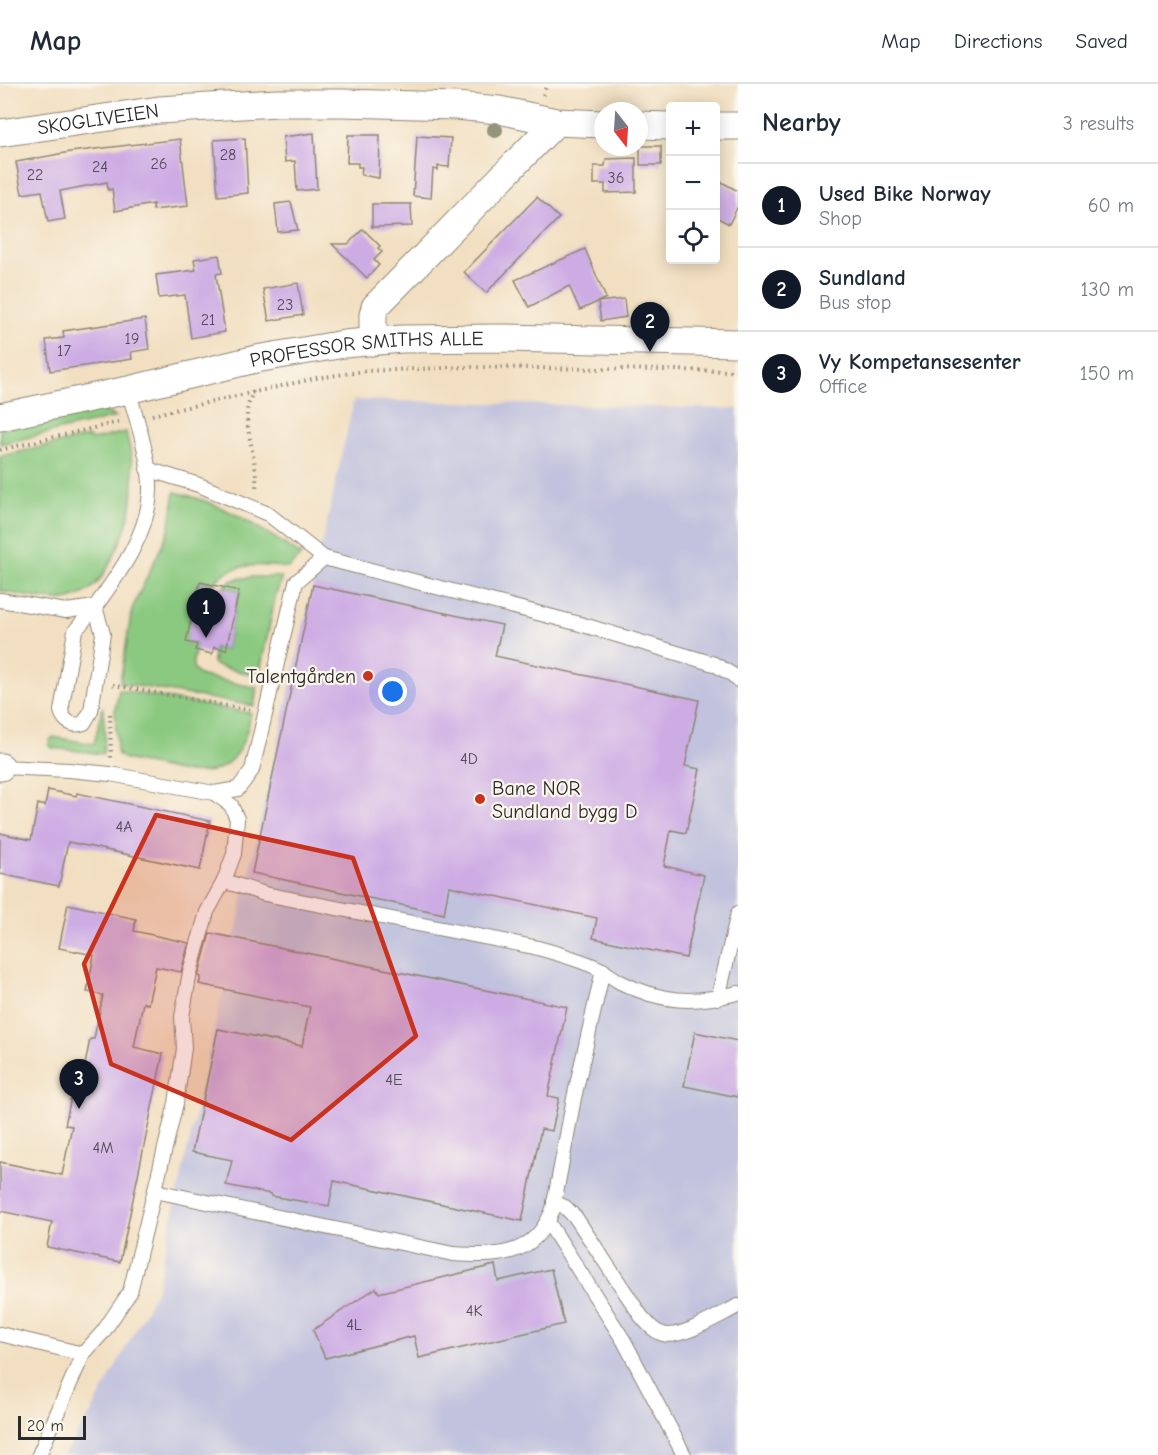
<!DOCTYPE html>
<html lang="en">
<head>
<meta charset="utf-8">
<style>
	:root { --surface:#fff; --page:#f2f2f3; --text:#1f2937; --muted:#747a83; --line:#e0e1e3; --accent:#111827 }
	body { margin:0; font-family:"Comic Neue",sans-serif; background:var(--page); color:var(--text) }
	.controls { position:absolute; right:18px; top:18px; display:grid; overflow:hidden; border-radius:6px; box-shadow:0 3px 15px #0003 }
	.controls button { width:54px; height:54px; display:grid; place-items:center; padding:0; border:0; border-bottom:2px solid var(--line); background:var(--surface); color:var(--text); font:30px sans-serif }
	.compass { position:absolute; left:594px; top:18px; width:54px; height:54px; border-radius:50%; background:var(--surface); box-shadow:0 3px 15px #0003; rotate:163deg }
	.scale { position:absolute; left:18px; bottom:15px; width:68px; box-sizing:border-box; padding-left:6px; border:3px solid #2b2b2b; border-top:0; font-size:16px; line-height:21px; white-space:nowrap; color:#2b2b2b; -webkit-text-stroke:4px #fbf7ec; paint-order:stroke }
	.you { position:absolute; left:393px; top:608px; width:21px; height:21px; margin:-15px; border:4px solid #fff; border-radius:50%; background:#1a73e8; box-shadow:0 0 0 9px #1a73e833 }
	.badge { display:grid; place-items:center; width:39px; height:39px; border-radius:50%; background:var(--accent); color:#fff; font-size:20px; font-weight:700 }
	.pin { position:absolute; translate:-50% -50px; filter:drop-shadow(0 2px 3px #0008) }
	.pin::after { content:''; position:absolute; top:32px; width:21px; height:18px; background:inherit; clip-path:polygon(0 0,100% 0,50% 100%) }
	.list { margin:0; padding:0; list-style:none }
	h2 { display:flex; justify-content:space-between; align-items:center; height:78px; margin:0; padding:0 24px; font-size:26px }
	h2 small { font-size:20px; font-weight:400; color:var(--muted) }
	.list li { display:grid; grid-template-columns:39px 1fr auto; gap:18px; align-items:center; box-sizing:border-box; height:84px; padding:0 24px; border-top:2px solid var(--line) }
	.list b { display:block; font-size:22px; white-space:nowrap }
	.list p { margin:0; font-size:20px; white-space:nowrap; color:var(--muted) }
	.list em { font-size:20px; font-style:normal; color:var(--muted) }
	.icon { flex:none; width:33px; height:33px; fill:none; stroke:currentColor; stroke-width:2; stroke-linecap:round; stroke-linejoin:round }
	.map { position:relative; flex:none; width:738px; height:1371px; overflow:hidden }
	header { display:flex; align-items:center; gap:36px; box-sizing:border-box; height:84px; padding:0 30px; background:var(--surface); border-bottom:2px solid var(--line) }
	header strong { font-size:28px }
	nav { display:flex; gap:33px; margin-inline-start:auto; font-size:21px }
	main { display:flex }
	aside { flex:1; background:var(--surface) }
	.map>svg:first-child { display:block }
	.industrial { fill:#c1c2dd }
	.green { fill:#8bc980; stroke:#5b7a56; stroke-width:1.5 }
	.building { fill:#cdace4 }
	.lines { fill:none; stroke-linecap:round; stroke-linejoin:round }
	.lane-casing { stroke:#8e8576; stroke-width:16 }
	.street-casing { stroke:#8e8576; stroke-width:29 }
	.path { stroke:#8e8576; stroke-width:4; stroke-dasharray:1.5 4.5; stroke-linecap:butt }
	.lane { stroke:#fff; stroke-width:14 }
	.street { stroke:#fff; stroke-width:27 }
	.tree { fill:#94967c }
	.marked { fill:#c8321e; fill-opacity:0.2; stroke:#c8321e; stroke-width:4.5; stroke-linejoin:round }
	.poi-dot { fill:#c8321e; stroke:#fbf7ec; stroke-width:2 }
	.labels { text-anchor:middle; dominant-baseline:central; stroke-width:4.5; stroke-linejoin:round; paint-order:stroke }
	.number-label { font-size:16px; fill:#544b59 }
	.street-label { font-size:20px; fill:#2b2b2b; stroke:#fbf7ec }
	.poi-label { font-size:20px; fill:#2b2b2b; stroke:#fbf7ec; text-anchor:end }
</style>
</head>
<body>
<header>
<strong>Map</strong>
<nav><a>Map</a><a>Directions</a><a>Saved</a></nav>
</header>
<main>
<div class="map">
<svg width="738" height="1371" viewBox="0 0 738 1371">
	<rect width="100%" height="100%" fill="#fbf7ec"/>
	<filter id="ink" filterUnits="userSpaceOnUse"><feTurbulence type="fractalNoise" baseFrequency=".0167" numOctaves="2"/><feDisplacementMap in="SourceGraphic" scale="12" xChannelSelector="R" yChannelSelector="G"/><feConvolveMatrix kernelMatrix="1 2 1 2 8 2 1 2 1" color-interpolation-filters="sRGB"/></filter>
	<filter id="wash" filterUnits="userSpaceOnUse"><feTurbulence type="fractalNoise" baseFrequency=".008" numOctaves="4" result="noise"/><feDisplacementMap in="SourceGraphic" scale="24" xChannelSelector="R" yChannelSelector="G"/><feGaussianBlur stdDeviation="1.35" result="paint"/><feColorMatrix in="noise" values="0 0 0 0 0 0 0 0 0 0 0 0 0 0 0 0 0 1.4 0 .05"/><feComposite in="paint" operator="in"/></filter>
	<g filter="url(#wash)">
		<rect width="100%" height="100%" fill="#f2dfc1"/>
		<path class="industrial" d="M354,316l384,9v1046h-674l27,-42 65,-122z"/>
		<g class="green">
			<path d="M99,324l17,9 -116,27v-15z"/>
			<path d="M126,348c6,23 9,44 6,68 -2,23 -20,66 -36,84 -7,8 -22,15 -32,16 -16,2 -48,-7 -64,-9v-135l88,-19 4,3z"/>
			<path d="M175,408c51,12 83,35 126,63l-12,13c-24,-3 -61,-8 -75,17l-14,-3 -13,60 10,2c-3,13 -10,27 5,32l55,12 -3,18 -134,-23 12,-74 37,-79z"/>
			<path d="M253,493h29l-7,21 -16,78 -42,-10 -4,-3 1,-16 12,3 13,-59 -15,-4c7,-9 17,-9 29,-10z"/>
			<path d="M119,606l132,23c-14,83 -65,59 -126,46l-7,-4 -1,-5 -2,-40z"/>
			<path d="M103,622l2,30 -2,18 -51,-6 -3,-3 1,-5 3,-3 41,7z"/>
		</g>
		<g id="blocks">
			<g class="building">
				<path d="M314,49l3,56 -20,2 -2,-30 -10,1 -2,-25z"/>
				<path d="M348,51h32l-1,43 -18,-3 1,-8h-4v-4h-11z"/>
				<path d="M417,52l34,2 -2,29 -11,-1v4l-5,-1 -2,29 -18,-2z"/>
				<path d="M245,54l3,55 -30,3 -4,-56z"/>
				<path d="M180,55l8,67 -35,4v-6l-38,7 -3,-22 -4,1 -1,-8 -47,9 5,28 -17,3 -6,-31 -20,3 -6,-32 54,-10z"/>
				<rect x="640" y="62" width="21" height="19"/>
				<path d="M636,74v34l-31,1v-9h-11v-18h11l1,-7z"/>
				<path d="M716,95l22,12v15l-9,18 -13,-7z"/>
				<path d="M537,113l22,21 -73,75 -22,-21z"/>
				<path d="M291,118l7,28 -20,2 -3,-28z"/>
				<path d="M372,120h39l1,22 -40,1z"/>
				<path d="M363,145l17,17 -2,2 4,4 -8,8 5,5 -12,13 -35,-34h16z"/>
				<path d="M585,165l21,49 -26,12 -11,-24 -40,21 -14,-27z"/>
				<path d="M219,171l3,18 -6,1 9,58 -34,6 -6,-43 -26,3 -3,-23 40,-5 -2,-11z"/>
				<path d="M298,199l5,32 -34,6 -6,-32z"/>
				<path d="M624,215l2,18 -25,4 -3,-19z"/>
				<path d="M145,235l4,30 -18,3 1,7 -82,12 -4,-31 18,-2 -1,-7z"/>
				<path d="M200,498l39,9 -13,59 -12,-3 -2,7 -17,-4 2,-6 -11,-2z"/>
				<path d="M313,501l189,40 -7,31 204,44 -14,66 15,3 -14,64 -15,-3 -7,36 40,9 -18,83 -93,-20 4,-20 -148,-32 -5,28 -192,-41z"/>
				<path d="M48,706l28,6 1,-3 133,28 -10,49 -132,-28 -9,44 -59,-12v-41l31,7 7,-36 7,2z"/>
				<path d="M68,820l68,15 -2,12 55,12 -8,29 -25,-5 -8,37 -5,-1 -9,44 29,7 -43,208 -73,-15 5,-25 -52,-11v-49l62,13 10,-49 -7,-1 8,-37 7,2 10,-51h4l9,-44 -16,-3 7,-37 -35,-7z"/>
				<path d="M210,849l357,74 -19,89 11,2 -7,33 -11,-2 -19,92 -188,-40 -5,25 -58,-10v-2l-45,-9 6,-25 -40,-8 26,-123 84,17 8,-39 -111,-23 2,-7 -3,-1 1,-2z"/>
				<path d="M695,948l43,9v56l-54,-11z"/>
				<path d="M495,1181l3,16 53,-12 13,55 -145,34 -5,-22 -89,22 -12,-28 63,-42 3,5z"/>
			</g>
		</g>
	</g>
	<g filter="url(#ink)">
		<use href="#blocks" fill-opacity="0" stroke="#8e8576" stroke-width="1.5"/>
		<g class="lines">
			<g class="lane-casing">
				<g id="lane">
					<path d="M147,385l52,16 69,29 56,44"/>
					<path d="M0,516l66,11 29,-4c24,-33 54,-74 55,-117 1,-26 -14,-74 -22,-100"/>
					<path d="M95,523l8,27 -12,77 -7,12c-11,4 -20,-1 -23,-12l14,-80z"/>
					<path d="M1,683l68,3 41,4 104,19 17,12 6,14 -3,35 -10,27 41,13 269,53c22,6 45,12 66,22 7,4 13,9 20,13 42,21 73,22 118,11"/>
					<path d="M214,709l24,-4 14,-19 44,-188 28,-24 256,66 134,40 19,11 5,5"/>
					<path d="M718,914l20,-85"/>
					<path d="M155,1107l298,63c44,3 82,3 100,-45l21,-111 29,-128"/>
					<path d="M554,1118l11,5 11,11 65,98c7,8 12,15 22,18 17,6 58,-20 75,-28"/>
					<path d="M548,1138l76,119 60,114"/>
					<path d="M0,1250l83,20"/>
					<path d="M39,1371l44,-101 20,-22 27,-40 46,-189 8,-55 -2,-31 8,-45 17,-60 17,-31"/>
				</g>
			</g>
			<g class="street-casing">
				<g id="street">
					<path d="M639,41l31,1"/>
					<path d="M716,42h22"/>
					<path id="s1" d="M0,49l159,-23 118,-7h65l114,3 43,4 57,12 47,2"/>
					<path d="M373,258v-27l2,-8 181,-185"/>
					<path id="s2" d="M0,333l128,-27 128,-31 88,-15 58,-5 101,-1 235,5"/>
					<path d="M0,683h1"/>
				</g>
			</g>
			<g class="path">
				<path d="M543,11l4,-11"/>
				<path d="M253,307c-2,6 -5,13 -6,19 -1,26 11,52 9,79"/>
				<path d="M152,331l165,-37 48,-7 102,-4 271,4"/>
				<path d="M0,366l119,-28"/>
				<path d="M113,601l137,25"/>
				<path d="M110,630l1,44"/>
			</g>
			<use href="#lane" class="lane"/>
			<use href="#street" class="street"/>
		</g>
		<circle class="tree" cx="495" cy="46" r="8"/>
	</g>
	<path class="marked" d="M156,731l197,43 63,178 -125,104 -180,-76 -27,-100z"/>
	<g class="poi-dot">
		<circle cx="368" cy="592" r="6"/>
		<circle cx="480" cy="715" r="6"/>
	</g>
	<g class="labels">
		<g class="number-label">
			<text x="228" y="71">28</text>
			<text x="159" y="80">26</text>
			<text x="100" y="83">24</text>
			<text x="35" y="91">22</text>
			<text x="616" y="94">36</text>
			<text x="285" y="221">23</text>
			<text x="208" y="236">21</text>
			<text x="132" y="255">19</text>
			<text x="64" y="267">17</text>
			<text x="469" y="675">4D</text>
			<text x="124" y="743">4A</text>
			<text x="394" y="996">4E</text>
			<text x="103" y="1064">4M</text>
			<text x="474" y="1227">4K</text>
			<text x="354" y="1241">4L</text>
		</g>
		<g class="street-label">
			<text stroke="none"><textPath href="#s1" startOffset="99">SKOGLIVEIEN</textPath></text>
			<text stroke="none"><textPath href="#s2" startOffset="374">PROFESSOR SMITHS ALLE</textPath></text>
		</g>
		<g class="poi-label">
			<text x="356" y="592">Talentgården</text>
			<text x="492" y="704" text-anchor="start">Bane NOR<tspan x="492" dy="23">Sundland bygg D</tspan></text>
		</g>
	</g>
</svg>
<div class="controls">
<button>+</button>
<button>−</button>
<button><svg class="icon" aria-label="locate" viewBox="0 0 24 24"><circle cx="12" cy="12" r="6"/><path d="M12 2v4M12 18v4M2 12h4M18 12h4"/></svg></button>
</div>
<svg class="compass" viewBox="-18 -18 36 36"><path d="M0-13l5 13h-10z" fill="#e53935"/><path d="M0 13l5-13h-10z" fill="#747a83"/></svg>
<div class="scale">20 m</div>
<div class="you"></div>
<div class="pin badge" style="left:206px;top:554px">1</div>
<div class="pin badge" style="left:650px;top:268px">2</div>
<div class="pin badge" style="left:79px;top:1025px">3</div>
</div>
<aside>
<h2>Nearby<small>3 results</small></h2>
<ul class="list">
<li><span class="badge">1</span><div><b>Used Bike Norway</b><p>Shop</p></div><em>60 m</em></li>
<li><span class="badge">2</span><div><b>Sundland</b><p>Bus stop</p></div><em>130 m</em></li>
<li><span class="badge">3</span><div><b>Vy Kompetansesenter</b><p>Office</p></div><em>150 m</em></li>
</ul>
</aside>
</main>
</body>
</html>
